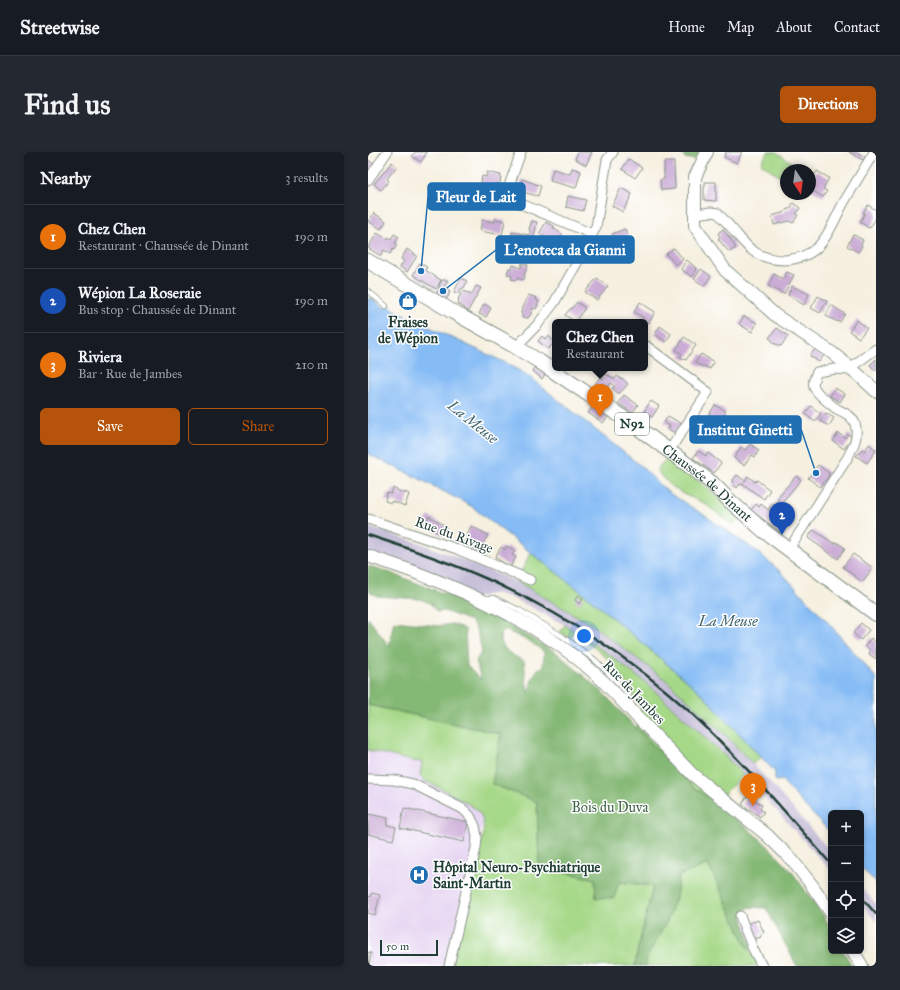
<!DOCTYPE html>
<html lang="en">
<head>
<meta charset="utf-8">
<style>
	:root { --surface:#171b24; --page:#242831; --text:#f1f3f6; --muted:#9ea1a6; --line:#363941; --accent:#b45309 }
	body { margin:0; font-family:"IM FELL Great Primer",serif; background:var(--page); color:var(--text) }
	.controls { position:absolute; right:12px; bottom:12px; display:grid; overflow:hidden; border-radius:6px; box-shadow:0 2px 6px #0003 }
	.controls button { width:36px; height:36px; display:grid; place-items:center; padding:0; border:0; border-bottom:1px solid var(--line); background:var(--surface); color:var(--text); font:20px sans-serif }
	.compass { position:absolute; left:412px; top:12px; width:36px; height:36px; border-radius:50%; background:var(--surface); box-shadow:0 2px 6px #0003; rotate:167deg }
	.scale { position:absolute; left:12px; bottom:10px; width:58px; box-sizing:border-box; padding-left:4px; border:2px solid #1f3d34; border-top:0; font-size:11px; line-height:14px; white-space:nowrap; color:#1f3d34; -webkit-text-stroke:3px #fff; paint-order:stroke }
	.you { position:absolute; left:216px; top:484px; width:14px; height:14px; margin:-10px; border:3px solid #fff; border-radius:50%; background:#1a73e8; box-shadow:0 0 0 6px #1a73e833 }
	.badge { display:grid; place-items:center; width:26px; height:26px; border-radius:50%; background:var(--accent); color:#fff; font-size:13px; font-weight:700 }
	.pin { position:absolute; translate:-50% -33px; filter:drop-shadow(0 1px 2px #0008) }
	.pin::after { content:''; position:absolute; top:21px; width:14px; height:12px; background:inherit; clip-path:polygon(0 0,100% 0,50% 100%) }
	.popup { position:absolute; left:184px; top:167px; width:96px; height:52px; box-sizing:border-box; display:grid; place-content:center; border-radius:6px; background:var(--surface); filter:drop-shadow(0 1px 3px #0005); font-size:13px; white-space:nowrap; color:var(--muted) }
	.popup b { font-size:15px; color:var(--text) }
	.popup::after { content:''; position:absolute; left:50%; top:100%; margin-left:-8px; border:8px solid transparent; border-top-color:var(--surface) }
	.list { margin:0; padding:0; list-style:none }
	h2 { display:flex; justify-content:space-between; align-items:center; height:52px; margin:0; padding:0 16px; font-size:17px }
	h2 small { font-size:13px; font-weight:400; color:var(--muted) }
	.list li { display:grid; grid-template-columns:26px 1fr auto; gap:12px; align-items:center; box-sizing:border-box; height:64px; padding:0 16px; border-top:1px solid var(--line) }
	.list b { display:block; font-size:15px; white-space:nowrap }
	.list p { margin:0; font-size:13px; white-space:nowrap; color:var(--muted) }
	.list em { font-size:13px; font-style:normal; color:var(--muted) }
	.actions { display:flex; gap:8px; padding:12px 16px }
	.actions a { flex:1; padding:9px 0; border:1px solid var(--accent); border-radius:6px; text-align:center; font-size:14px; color:var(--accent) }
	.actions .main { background:var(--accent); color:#fff }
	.icon { flex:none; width:22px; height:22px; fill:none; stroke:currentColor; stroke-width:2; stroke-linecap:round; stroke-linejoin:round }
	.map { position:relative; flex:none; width:508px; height:814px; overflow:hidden; border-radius:6px }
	header { display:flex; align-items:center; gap:24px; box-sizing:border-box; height:56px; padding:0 20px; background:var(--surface); border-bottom:1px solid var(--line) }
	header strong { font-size:19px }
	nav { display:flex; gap:22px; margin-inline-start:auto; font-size:14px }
	.intro { display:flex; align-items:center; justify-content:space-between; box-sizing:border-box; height:96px; padding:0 24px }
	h1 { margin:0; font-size:28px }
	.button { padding:10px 18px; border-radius:6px; background:var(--accent); color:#fff; font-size:14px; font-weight:700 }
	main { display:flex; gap:24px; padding:0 24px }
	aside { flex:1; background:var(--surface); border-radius:6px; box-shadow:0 2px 6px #0003 }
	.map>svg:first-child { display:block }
	.built { fill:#e5d3f1 }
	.industrial { fill:#c7c0d9 }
	.green { fill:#a5d887; stroke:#628a5e }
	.forest { fill:#84b874; stroke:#527a54; fill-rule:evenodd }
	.water { fill:#86bcf5; stroke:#527c94 }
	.building { fill:#cbacd6 }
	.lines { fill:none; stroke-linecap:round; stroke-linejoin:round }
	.lane-casing { stroke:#8a968a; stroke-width:6 }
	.street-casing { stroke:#8a968a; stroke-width:11 }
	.secondary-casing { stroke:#8a968a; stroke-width:14 }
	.primary-casing { stroke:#8a968a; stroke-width:16 }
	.lane { stroke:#fff; stroke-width:4.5 }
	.street { stroke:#fff; stroke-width:9 }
	.secondary { stroke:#fff; stroke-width:12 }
	.primary { stroke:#fff; stroke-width:14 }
	.rail { stroke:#1f3d34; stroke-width:2.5 }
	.labels { text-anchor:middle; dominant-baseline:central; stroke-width:3; stroke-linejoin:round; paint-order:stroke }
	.shield { fill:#fff; stroke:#627771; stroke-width:1 }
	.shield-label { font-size:13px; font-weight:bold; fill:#1f3d34 }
	.poi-label { font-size:14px; font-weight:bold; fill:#1f3d34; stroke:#fff }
	.street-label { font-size:14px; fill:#1f3d34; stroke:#fff }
	.park-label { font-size:14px; fill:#406449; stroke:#fff }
	.water-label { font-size:15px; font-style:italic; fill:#3e636e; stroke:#fff }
	.leader { fill:none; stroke:#1f6fb2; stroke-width:1.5 }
	.callout-dot { fill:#1f6fb2; stroke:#fff; stroke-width:1.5 }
	.callout { fill:#1f6fb2; stroke:#1f6fb2; stroke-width:1.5 }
	.callout-label { font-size:15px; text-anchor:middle; font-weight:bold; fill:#fff }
</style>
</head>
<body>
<header>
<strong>Streetwise</strong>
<nav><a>Home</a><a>Map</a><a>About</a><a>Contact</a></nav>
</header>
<div class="intro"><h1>Find us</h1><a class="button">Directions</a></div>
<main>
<aside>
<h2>Nearby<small>3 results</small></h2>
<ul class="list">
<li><span class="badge" style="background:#e8710a">1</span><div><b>Chez Chen</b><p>Restaurant · Chaussée de Dinant</p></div><em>190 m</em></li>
<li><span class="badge" style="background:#1a4fb4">2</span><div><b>Wépion La Roseraie</b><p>Bus stop · Chaussée de Dinant</p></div><em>190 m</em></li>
<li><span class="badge" style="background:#e8710a">3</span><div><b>Riviera</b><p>Bar · Rue de Jambes</p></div><em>210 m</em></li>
</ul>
<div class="actions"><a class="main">Save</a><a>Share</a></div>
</aside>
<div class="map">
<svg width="508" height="814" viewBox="0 0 508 814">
	<rect width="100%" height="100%" fill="#fff"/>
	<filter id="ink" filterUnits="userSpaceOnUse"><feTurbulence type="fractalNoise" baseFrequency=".025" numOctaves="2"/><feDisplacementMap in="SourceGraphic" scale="8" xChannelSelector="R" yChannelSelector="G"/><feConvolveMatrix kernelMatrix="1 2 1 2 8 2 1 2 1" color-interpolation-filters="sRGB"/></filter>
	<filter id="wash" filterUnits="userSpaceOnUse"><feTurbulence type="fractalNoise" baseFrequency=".012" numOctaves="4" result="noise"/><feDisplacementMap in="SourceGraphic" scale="16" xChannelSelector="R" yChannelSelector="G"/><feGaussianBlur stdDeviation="0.9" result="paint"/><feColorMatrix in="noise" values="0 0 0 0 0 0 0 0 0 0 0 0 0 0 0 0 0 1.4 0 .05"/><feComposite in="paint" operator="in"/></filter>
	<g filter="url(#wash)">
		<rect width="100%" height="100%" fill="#f6f0e0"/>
		<path class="built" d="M0,553l124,79 -42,182h-82z"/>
		<g class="industrial">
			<path d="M0,375l55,17 93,37 75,43 75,56 58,54 41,43 66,75v19l-43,-48 -66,-70 -64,-59 -47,-38 -46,-31 -38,-20 -18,-8 -14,-4 -21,5 -106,-42z"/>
			<path d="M493,735l15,17v17l-15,-17z"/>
		</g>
		<g class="green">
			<path d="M400,0h8l22,15 -1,3h-11v11l-25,-18z"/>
			<path d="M299,306l43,32 32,28 -9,7 -29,-22 -21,-9 -10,-7 -12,-11 -4,-7z"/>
			<path d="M163,401l57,44 112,95 61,65 -8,7 -29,-30 -58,-54 -75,-56 -75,-43z"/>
			<path d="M197,473l46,31 36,28 75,69 21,22 -27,27 -23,-15 -57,-60 7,-12 -4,-9 -10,-17 1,-2 -10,-11 -5,1 -5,-5 5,-7 -24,-20 -17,-13 -4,6 -10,-6z"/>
			<path d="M0,553l133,29 -9,50 45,18 2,64 56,13 1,19 23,-16 34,4 -15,62 -3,18h-184l32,-130c1,-7 1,-16 -3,-22 -6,-10 -44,-28 -57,-34l-3,-5 2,-13 -10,-1 -44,-11z"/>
			<path d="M340,712l40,84 13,18h-115l1,-9 20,-36 9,-24 3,-21z"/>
		</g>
		<g class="forest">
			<path d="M313,0h18l-3,8 -11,-2z"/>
			<path d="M0,414l12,3 73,28 40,19 64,37 44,38 92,96 23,15 50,42 26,28 31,43 8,14v22h12l9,15h-55l-31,-58 -17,-1 -7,9 10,32 -4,1 -40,-85 -29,12 -3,21 -9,24 -20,36 -1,9h-11l3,-18 15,-62 -34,-4 -5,16h-18l-1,-19 -56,-13 -2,-64 -45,-18 9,-50 -133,-29v-87l21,28 5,-25 44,5 14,-2 13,5 2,37 14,14 -5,-19 6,-10 -5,-20 -6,-10 -27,-10 -7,1 -7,-9 -10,-4 -43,-3 -9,-6zM137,478l26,12 13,10 -1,15 -5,2 -6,10 -4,15 -4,-33c-13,-7 -23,-10 -24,-27z"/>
		</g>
		<path class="water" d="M0,146l6,2 10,8 4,-3 11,8 107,50 21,12 115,92 13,13 14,13 32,20 54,37 26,22 43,46 52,60v205l-15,-16v-54h-30v20l-30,-31 -19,-22 -5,1 -2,-1v-8l-75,-80 -112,-95 -117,-91 -49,-26 -54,-26z"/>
		<g id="blocks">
			<g class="building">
				<path d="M47,0h12l-6,10 -9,-6z"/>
				<path d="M210,0h14l-6,13 -11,-6z"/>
				<path d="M358,0h16l-5,11 -13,-6z"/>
				<path d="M481,0h8l8,5 -2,3z"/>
				<path d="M261,7l13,9 -7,10 -13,-9z"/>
				<path d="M0,8l6,4 -6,9z"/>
				<path d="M24,10l5,4 -10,13 2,2 -8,9 -7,-6z"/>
				<path d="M296,10h10l1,27 -14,1 -1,-10 4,-1z"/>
				<path d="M204,16l9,3 -5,17 -26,-7 3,-12 17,5z"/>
				<path d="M449,19l12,7 -6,11 4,2 -4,6 -13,-8v-7z"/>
				<path d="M119,20l14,3 -1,9 -5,-1 -2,11 -13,-3 2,-15 4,1z"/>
				<path d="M154,27l19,7 -3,10 -20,-5z"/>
				<path d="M337,30h11v19l-12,-1v-13h1z"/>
				<path d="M253,36l11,6 -9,18 -11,-6z"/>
				<path d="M200,44l18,4 -3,11 -17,-4z"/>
				<path d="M425,51l7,5 -4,6 2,1 -5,8 -4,-2 -15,4 -2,-9 13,-4 2,-3h3z"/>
				<path d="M500,53l8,5v8l-6,10 -1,-1v1l-9,-6 5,-9h-2z"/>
				<path d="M6,61l12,8 -5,8 -13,-8z"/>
				<path d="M127,67l10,2 -3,14 -22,-4 2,-11 13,2z"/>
				<path d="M164,69l5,1 -4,19 -21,-3v-6l18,3v-4l-1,-2z"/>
				<path d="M178,70l8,4 -1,2 9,6 -5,9 -18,-9z"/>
				<path d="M257,77l8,23 -11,4 -5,-16 -3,1 -2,-7z"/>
				<path d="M355,77l4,6h1l8,13 -7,4 -11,-13 2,-2 -2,-4z"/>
				<path d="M9,81l10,6 1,-2 3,2 3,-5 5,3 -4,6 2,1 -3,6 -1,-1 -3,5 -6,-4 -3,6 -13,-8z"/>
				<path d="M485,83h1l9,5 -2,5 1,1 -4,6 -11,-6z"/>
				<path d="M306,96l9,11 -7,6 -10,-11z"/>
				<path d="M39,97l10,7 -10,16 -7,-5 4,-6 -3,-2z"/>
				<path d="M319,108l10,9 -5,8 -11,-8z"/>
				<path d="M52,111l7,4 -2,3 16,10 -5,9 -23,-14z"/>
				<path d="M154,111l6,2 -4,10 1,1 -1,3 -2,1 -5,-2v2l-6,-1 1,-3 -5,-2 2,-6 3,1 1,-4 8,3z"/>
				<path d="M333,117l10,7 -7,10 -10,-7z"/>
				<path d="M419,120l7,3 -10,19 -16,-8 6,-12 9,5z"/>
				<path d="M93,126l6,3 -3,7h-2l-4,6 -4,-2z"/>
				<path d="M229,126l11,8 -11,14 -12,-8z"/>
				<path d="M74,128h5l1,1 -4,6 6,4 -2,6 -3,3 -9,-5 4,-9h-1z"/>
				<path d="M108,134l5,2 -13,23 -4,-2 1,-1 -7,-4 1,-4 -1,-1 5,-8 9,3z"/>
				<path d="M424,134l17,8 -5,11 -16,-10z"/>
				<path d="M160,143l9,3 -1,2 3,1 -3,8 -3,-1 -3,8h-1l-1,2 -6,-1v-3l-1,-1z"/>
				<path d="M450,144l9,5 -7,12 -9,-5z"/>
				<path d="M209,150l8,6 -10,14 -10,-7 5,-6h1z"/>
				<path d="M272,150l15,10 -6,11 -6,-3 1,-2 -10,-6z"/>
				<path d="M116,152l7,4 -5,9 -7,-3z"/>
				<path d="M463,153l14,9 -5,8 -4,-1 -10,-5z"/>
				<path d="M376,164l13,7 -5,9 -13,-8z"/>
				<path d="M489,168l10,8 -8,10 -10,-7z"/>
				<path d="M292,174l11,8 -5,8 -11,-8z"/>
				<path d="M409,176l11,8 -7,10 -8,-3 -1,-3 -3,-2z"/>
				<path d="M174,184l3,3 3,-3 7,6 -7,7 -10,-8z"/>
				<path d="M316,185l12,8 -10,15 -6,-3 2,-3 -6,-4z"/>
				<path d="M447,197l9,6 -5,7 -9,-6z"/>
				<path d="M333,202l13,8 -4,7 -6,-3 -1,1 -8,-4z"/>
				<path d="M508,207v12l-6,-6z"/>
				<path d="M167,215l10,7 -3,5 -9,-8z"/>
				<path d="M238,222l9,5 2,-3 4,3 1,-1 6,6 -9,10 -7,-6 3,-2 -4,-3 -7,10 -11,-6 7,-10 3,2z"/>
				<path d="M467,236l10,6 -5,8 -10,-6z"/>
				<path d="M256,243l14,10 -6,8 -14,-10z"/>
				<path d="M283,249l8,5 -7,11 -8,-6z"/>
				<path d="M226,253l15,11 -6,7 -15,-10z"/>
				<path d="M347,253l11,6 -3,5 7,5 -5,8 -18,-11z"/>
				<path d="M443,254l10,8 -6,8 -10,-8z"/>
				<path d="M458,261l8,5 -5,8 -9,-5z"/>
				<path d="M300,264l14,8 -7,9 -7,-4 2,-3 -6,-3z"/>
				<path d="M470,281l7,5 3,-4 4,3 -8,12 -11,-8z"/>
				<path d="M382,292l9,6 -4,7 -3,-2 -8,10 -10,-7 7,-11 4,3z"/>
				<path d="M501,292l7,6 -9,13 -11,-7 6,-7 3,2z"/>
				<path d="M330,299l8,5 2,-3 13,10 -7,10 -21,-15z"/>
				<path d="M450,313l11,8 -1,4 -8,10 -12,-9z"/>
				<path d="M369,323l8,6 3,-5 7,6 2,-2 13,10 -6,9 -21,-15 -2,1 -1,-1 -3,4 -4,-4 1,-2 -1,-2z"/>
				<path d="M428,324l5,4 -19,22 1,1 -5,6 -3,-2 -3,3 -3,-2 3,-4 2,1 5,-6 -2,-1z"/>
				<path d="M25,336l8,4h1l3,2v-2l4,2 -4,12 -13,-5 -1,2 -6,-2 2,-8 4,1z"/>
				<path d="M388,352l3,3 2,-3 26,21 -6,8 -30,-23z"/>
				<path d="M61,364l18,11 -6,8 -19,-12 2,-3 2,1z"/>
				<path d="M103,374l17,9 -9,16 -3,-1 -3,4 -2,-2 2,-4 -10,-5z"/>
				<path d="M445,378l22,14 1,-2 9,6 -7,11 -30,-21z"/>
				<path d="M139,394l8,5 -3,4 4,2 -6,10 -15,-10 6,-10 4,3z"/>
				<path d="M485,402l20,14 -11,14 -19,-15z"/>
				<path d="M210,443l5,4 -4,5 -4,-4z"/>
				<path d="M493,471l8,7 -8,10 -8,-7z"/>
				<path d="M503,486l5,4v17l-7,-5 1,-4 -5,-4z"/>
				<path d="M380,643l14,10 -2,4 4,3 -4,5 -18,-13z"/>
				<path d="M36,656l64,14 -4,20 -64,-14z"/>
				<path d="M0,662l20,4 -1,7 9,2 -3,13 -25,-6z"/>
				<path d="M4,741l8,2 -5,20 -7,-2v-17l3,1z"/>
				<path d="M390,768l6,12 -4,3 1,2 -5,2v-2l-4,2 -6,-14 7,-4 1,1z"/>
				<path d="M0,800l3,1 -2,12h-1z"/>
			</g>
		</g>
	</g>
	<g filter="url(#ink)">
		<use href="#blocks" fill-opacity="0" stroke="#8a968a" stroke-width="1"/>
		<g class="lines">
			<g class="lane-casing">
				<g id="lane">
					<path d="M0,139l18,15"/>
					<path d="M116,446h10l25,12 43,26 33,24 25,25 7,8 5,13"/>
				</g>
			</g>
			<g class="street-casing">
				<g id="street">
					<path d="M153,0l-16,45 87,37"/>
					<path d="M0,28l19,-28"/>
					<path d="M327,62l16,-2 7,1c5,6 11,12 16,18 6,7 12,15 19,20 10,7 21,9 32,9 39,-3 43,-29 59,-58 10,-17 20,-33 30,-50"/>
					<path d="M277,193l63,47 -39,59"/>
					<path d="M148,195l22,-23 16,-21 27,-47 15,-29 11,-67 6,-8"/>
					<path d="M0,367l89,30 73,31"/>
					<path d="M421,397l59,-92c5,-10 11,-21 7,-33 -3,-10 -14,-12 -21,-17 -5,-4 -18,-14 -20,-20 -2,-5 1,-11 3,-15l18,-3 13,1 4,-1 3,-5 21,-15"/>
					<path d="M0,627l26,1 19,4 50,25 7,7 5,10 2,11 -1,11 -27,118"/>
					<path d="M372,764l13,33 9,17"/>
				</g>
			</g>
			<g class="secondary-casing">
				<g id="secondary">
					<path d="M339,0l-12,25v49l30,44 50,45 56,37 21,17 24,22"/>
					<path d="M0,404c81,26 173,65 235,125l89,93 75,61 25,25 19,24 20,29"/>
					<path d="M485,799l9,15"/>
				</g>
			</g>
			<g class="primary-casing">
				<g id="primary">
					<path id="s1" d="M0,109l85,51 63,35 21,13 100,67 75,56 18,18 34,30 112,83"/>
				</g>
			</g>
			<use href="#lane" class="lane"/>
			<use href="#street" class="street"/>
			<use href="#secondary" class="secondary"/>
			<use href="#primary" class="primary"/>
			<g class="rail">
				<path d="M0,383c40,13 81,27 119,44 73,33 142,78 202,132 51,47 96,101 142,153"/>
				<path d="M493,745l15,17"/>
			</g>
		</g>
	</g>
	<defs>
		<g id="shop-disc" transform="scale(1)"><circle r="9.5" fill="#1f6fb2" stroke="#fff"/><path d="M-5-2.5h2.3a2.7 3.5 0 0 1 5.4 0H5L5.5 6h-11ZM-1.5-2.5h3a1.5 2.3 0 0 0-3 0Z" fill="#fff"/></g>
		<g id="hospital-disc" transform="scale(1)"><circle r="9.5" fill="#1f6fb2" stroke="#fff"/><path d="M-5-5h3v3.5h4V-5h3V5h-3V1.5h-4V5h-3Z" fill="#fff"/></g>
	</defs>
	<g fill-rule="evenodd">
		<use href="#shop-disc" x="40" y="149"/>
		<use href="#hospital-disc" x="51" y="723"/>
	</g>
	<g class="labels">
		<rect class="shield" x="247" y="261" width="34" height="22" rx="3"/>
		<g class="shield-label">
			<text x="264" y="272">N92</text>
		</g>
		<g class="poi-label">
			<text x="40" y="170">Fraises<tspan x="40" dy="16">de Wépion</tspan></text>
			<text x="65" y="715" text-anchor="start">Hôpital Neuro-Psychiatrique<tspan x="65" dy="16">Saint-Martin</tspan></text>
		</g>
		<g class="street-label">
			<text stroke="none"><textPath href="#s1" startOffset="406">Chaussée de Dinant</textPath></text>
			<text transform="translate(86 383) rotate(20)">Rue du Rivage</text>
			<text transform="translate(266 540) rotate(46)">Rue de Jambes</text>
		</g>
		<g class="park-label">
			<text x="242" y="655">Bois du Duva</text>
		</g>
		<g class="water-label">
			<text transform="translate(105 270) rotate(39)">La Meuse</text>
			<text x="360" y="469">La Meuse</text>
		</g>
	</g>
	<path class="leader" d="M53 119L60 45M75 139L128 98M448 321L433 277"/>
	<g class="callout-dot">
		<circle cx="53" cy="119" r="4"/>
		<circle cx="75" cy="139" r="4"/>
		<circle cx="448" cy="321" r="4"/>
	</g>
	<g class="callout">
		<rect x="60" y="31" width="97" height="27" rx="4"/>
		<rect x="128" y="84" width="138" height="27" rx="4"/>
		<rect x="322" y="264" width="111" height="27" rx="4"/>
	</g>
	<g class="callout-label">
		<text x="108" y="50">Fleur de Lait</text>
		<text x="197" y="103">L'enoteca da Gianni</text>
		<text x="377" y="283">Institut Ginetti</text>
	</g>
</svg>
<div class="controls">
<button>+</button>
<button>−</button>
<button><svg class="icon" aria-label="locate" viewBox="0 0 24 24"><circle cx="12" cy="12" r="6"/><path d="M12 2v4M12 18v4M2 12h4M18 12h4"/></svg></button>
<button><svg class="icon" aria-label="layers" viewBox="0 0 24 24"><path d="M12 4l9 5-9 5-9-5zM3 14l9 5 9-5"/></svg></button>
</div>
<svg class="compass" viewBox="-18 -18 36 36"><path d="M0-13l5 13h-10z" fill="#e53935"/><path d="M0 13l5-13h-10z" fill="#9ea1a6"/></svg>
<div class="scale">50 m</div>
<div class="you"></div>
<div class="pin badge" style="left:232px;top:265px;background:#e8710a">1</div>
<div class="popup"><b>Chez Chen</b>Restaurant</div>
<div class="pin badge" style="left:414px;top:383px;background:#1a4fb4">2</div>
<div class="pin badge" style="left:385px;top:654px;background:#e8710a">3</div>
</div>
</main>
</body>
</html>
